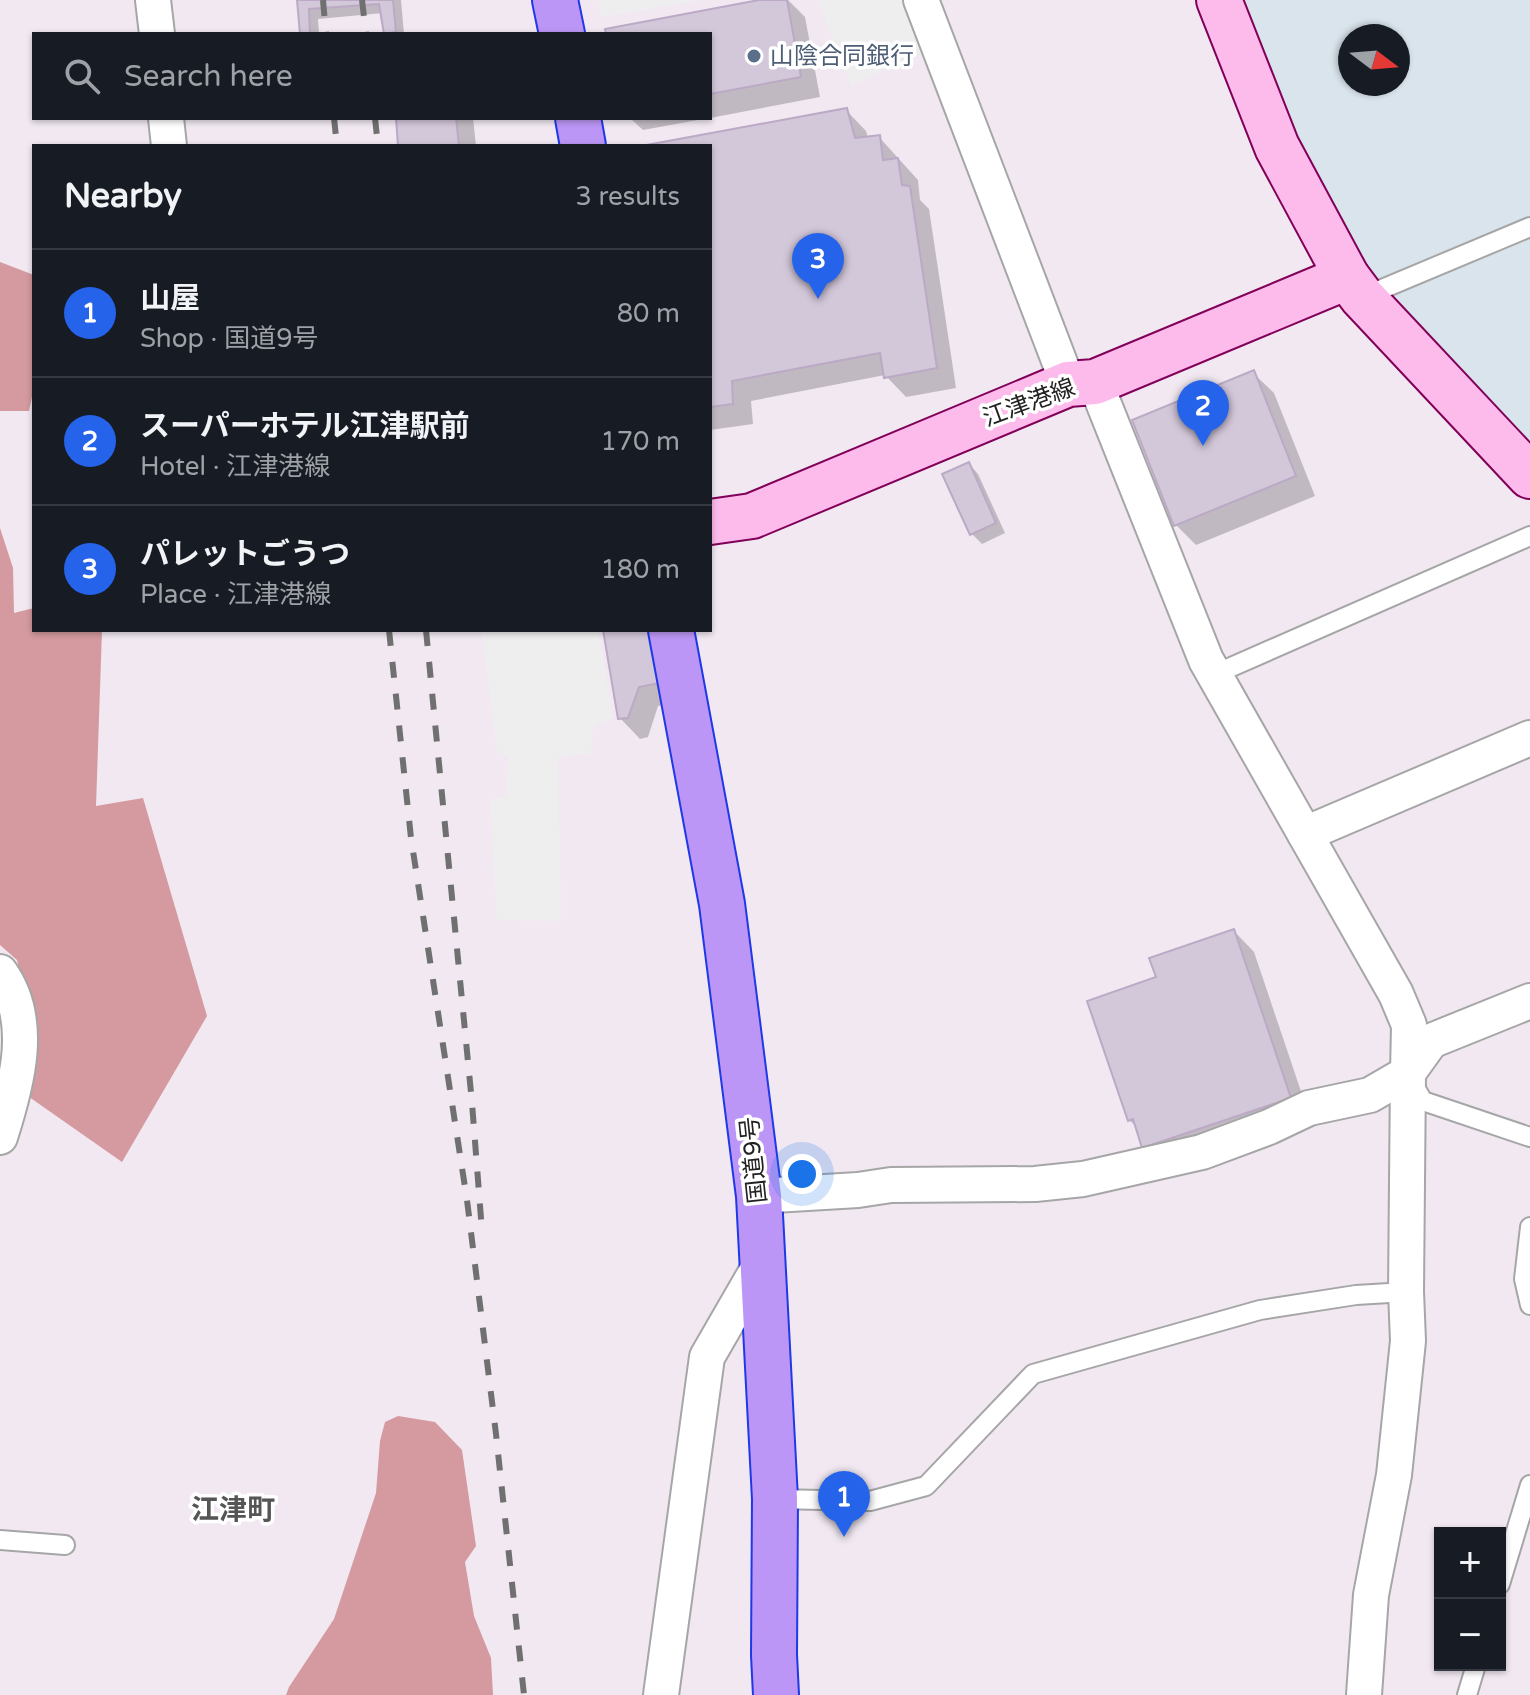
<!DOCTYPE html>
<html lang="en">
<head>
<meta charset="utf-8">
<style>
	:root { --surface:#171b24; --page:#242831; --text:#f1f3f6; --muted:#9ea1a6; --line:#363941; --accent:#2563eb }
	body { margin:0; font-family:"Varela Round","Noto Sans JP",sans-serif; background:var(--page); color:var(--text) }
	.controls { position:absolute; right:24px; bottom:24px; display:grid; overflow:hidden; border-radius:0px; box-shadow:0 2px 6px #0004 }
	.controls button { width:72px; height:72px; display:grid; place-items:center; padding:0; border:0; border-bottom:2px solid var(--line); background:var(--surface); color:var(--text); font:40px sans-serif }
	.compass { position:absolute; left:1338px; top:24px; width:72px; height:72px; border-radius:50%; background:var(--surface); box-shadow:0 2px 6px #0004; rotate:106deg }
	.you { position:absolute; left:802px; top:1174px; width:28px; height:28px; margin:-20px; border:6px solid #fff; border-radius:50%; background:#1a73e8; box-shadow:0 0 0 12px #1a73e833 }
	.badge { display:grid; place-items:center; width:52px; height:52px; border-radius:50%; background:var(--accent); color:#fff; font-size:26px; font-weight:700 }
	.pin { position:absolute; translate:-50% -66px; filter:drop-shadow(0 2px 4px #0008) }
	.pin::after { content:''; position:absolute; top:42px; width:28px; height:24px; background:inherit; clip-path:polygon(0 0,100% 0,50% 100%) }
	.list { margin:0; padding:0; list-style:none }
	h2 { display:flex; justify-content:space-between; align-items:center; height:104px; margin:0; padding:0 32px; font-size:34px }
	h2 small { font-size:26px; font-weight:400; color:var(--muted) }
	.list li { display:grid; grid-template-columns:52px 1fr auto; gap:24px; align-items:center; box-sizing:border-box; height:128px; padding:0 32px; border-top:2px solid var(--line) }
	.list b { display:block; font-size:30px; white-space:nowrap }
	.list p { margin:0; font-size:26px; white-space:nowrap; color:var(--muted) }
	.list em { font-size:26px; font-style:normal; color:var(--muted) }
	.icon { flex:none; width:44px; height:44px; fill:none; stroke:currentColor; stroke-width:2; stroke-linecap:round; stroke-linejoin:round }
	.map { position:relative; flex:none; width:1530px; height:1695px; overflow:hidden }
	.search { position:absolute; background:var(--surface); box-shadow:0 2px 6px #0004; left:32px; top:32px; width:680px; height:88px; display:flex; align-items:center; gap:20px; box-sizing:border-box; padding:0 28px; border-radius:0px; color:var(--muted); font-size:30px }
	.panel { position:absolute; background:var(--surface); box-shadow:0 2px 6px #0004; left:32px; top:144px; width:680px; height:488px; border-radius:0px }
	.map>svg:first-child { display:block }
	.industrial { fill:#d9e4ec; fill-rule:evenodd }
	.forest { fill:#d49a9f }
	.parking { fill:#eee }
	.shadow { fill:#0003 }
	.building { fill:#d3c7da; stroke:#bba9c5; stroke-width:2 }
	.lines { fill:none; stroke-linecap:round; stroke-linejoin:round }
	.service-casing { stroke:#a6a6a6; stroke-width:22 }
	.minor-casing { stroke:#a6a6a6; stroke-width:38 }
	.secondary-casing { stroke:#810058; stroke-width:48 }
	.trunk-casing { stroke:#1f39e6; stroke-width:48 }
	.service { stroke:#fff; stroke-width:18 }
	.minor { stroke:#fff; stroke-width:34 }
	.secondary { stroke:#fdbbec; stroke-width:44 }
	.trunk { stroke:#bc96f6; stroke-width:44 }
	.rail { stroke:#707070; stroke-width:6; stroke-dasharray:16 16; stroke-linecap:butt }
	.service-dot { fill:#5c6f8a; stroke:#fff; stroke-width:3 }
	.labels { text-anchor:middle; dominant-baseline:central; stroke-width:7; stroke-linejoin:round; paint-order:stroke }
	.service-label { font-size:24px; fill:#4e5e75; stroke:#fff; text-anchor:start }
	.street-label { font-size:24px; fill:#222; stroke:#fff }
	.quarter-label { font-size:28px; font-weight:bold; fill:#555; stroke:#fff }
</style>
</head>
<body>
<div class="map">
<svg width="1530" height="1695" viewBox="0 0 1530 1695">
	<rect width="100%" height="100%" fill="#f1e8f2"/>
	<path class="industrial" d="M1236,0h294v444l-190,-207zM1350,36h48v48h-48z"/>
	<g class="forest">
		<path d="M0,262l34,13v113l-5,23h-29z"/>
		<path d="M0,528l13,40 1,45 20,-5v22h68l-6,176 47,-8 64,218 -85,146 -100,-70 7,-76 -12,-56 -17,-15z"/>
		<path d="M398,1416l37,6 27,28 14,96 -11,16 9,54 17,42 2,37h-207l3,-8 45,-68 42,-126 4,-52 5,-19z"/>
	</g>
	<g class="parking">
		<path d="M599,0h101l-99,17z"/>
		<path d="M818,0h84l20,52 -71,34z"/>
		<path d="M482,630h116l15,87 -20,10 -2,26 -33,4 3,164 -64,-1 -7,-121 16,-2 2,-39 -11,-7z"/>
	</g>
	<g class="shadow">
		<path d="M299,0h102l3,34h-17l-4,-21 -65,6 1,15h-17z"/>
		<path d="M769,0h19l17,17 15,80 -110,21v-84h-102z"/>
		<path d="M846,110l20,21 2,7 11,-1 39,43 2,20 9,9 27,179 -50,9 -21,-22 -134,26 2,23 -43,6v-284h-58z"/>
		<path d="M398,118h75l3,28h-76z"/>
		<path d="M630,118h79l-66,12z"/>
		<path d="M1253,373l21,20 41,103 -119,49 -20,-20z"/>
		<path d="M969,464l9,10 27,59 -23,11 -10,-10z"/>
		<path d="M605,630h61l12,73 -20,3 -10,31 -8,2 -20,-21z"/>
		<path d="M1234,931l20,21 56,166 -146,50 -20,-21 -6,-19 -9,-8 29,-141z"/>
	</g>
	<g class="building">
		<path d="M297,0h96l3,32 -12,2 -5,-30 -70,5 1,25h-10z"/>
		<path d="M759,0h28l14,77 -91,17v-60h-104l-1,-5z"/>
		<path d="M847,108l8,30 25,-3 3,25 15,-2 4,27 8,1 27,182 -53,10 -4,-25 -148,28 1,23 -23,3v-261h-69z"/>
		<path d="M396,118h60l3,28h-61z"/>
		<path d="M1254,370l42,106 -122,50 -42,-106z"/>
		<path d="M969,462l27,61 -26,12 -28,-61z"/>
		<path d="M603,630h47l9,53 -20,4 -11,31 -10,1z"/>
		<path d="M1234,929l57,169 -149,50 -9,-29 -5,2 -41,-120 69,-24 -7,-19z"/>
	</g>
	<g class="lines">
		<g class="service-casing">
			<g id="service">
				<path d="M1363,297l167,-70"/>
				<path d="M1213,675l317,-139"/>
				<path d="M1413,1084l10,17 107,36"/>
				<path d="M1530,1227l-6,52 6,26"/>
				<path d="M775,1499l95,2 56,-15 107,-112 227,-64 96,-15 50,-3"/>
				<path d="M0,1540l65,5"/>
				<path d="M1500,1584l30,-99"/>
				<path d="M1467,1695l9,-30"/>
			</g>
		</g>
		<g class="minor-casing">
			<g id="minor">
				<path d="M153,0l4,34"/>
				<path d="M921,0l147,384"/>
				<path d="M166,118l3,28"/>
				<path d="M1305,834l225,-96"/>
				<path d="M0,972c35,48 17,112 0,165"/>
				<path d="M759,1196l99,-6 33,-5 144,-1 48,-5 119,-27 67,-25 40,-19 61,-13 38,-22 1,-48 -13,-31 -190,-334 -111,-278"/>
				<path d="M661,1695l46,-338 56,-97"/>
				<path d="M1364,1695l7,-100 23,-120 14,-134 -2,-49 2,-219 23,-32 99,-40"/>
			</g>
		</g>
		<g class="secondary-casing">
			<g id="secondary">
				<path d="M1219,0l58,147 70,130 15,20 168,179"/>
				<path d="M710,522l42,-6 316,-132 27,-2 252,-105"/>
			</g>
		</g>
		<g class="trunk-casing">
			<g id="trunk">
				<path d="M555,0l7,34"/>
				<path d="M578,118l5,28"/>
				<path d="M671,630l51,274 37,292 16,303 -1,156 2,40"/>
			</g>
		</g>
		<use href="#service" class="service"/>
		<use href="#minor" class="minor"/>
		<use href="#secondary" class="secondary"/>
		<use href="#trunk" class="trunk"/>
		<g class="rail">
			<path d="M323,0l3,34"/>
			<path d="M362,0l4,34"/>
			<path d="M334,118l3,28"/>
			<path d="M375,118l3,28"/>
			<path d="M389,630l22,208 56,362 29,234 28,261"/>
			<path d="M426,630l46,473 10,128"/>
		</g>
	</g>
	<circle class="service-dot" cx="754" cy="56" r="8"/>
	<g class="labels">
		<g class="service-label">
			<text x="770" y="56">山陰合同銀行</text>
		</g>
		<g class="street-label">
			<text transform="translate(1029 403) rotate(-20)">江津港線</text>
			<text transform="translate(754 1160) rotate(-96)">国道9号</text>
		</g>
		<g class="quarter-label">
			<text x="233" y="1510">江津町</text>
		</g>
	</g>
</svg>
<div class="controls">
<button>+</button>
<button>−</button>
</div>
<svg class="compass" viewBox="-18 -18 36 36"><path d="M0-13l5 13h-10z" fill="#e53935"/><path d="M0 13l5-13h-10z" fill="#9ea1a6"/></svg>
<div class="you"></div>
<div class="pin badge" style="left:844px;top:1537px">1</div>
<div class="pin badge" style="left:1203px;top:446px">2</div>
<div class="pin badge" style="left:818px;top:299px">3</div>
<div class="search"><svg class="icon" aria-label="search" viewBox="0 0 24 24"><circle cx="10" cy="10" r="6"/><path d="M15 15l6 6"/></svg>Search here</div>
<section class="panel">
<h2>Nearby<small>3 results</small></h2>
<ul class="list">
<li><span class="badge">1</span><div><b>山屋</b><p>Shop · 国道9号</p></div><em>80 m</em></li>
<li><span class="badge">2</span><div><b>スーパーホテル江津駅前</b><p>Hotel · 江津港線</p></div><em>170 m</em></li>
<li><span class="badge">3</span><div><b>パレットごうつ</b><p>Place · 江津港線</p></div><em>180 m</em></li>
</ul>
</section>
</div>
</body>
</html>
